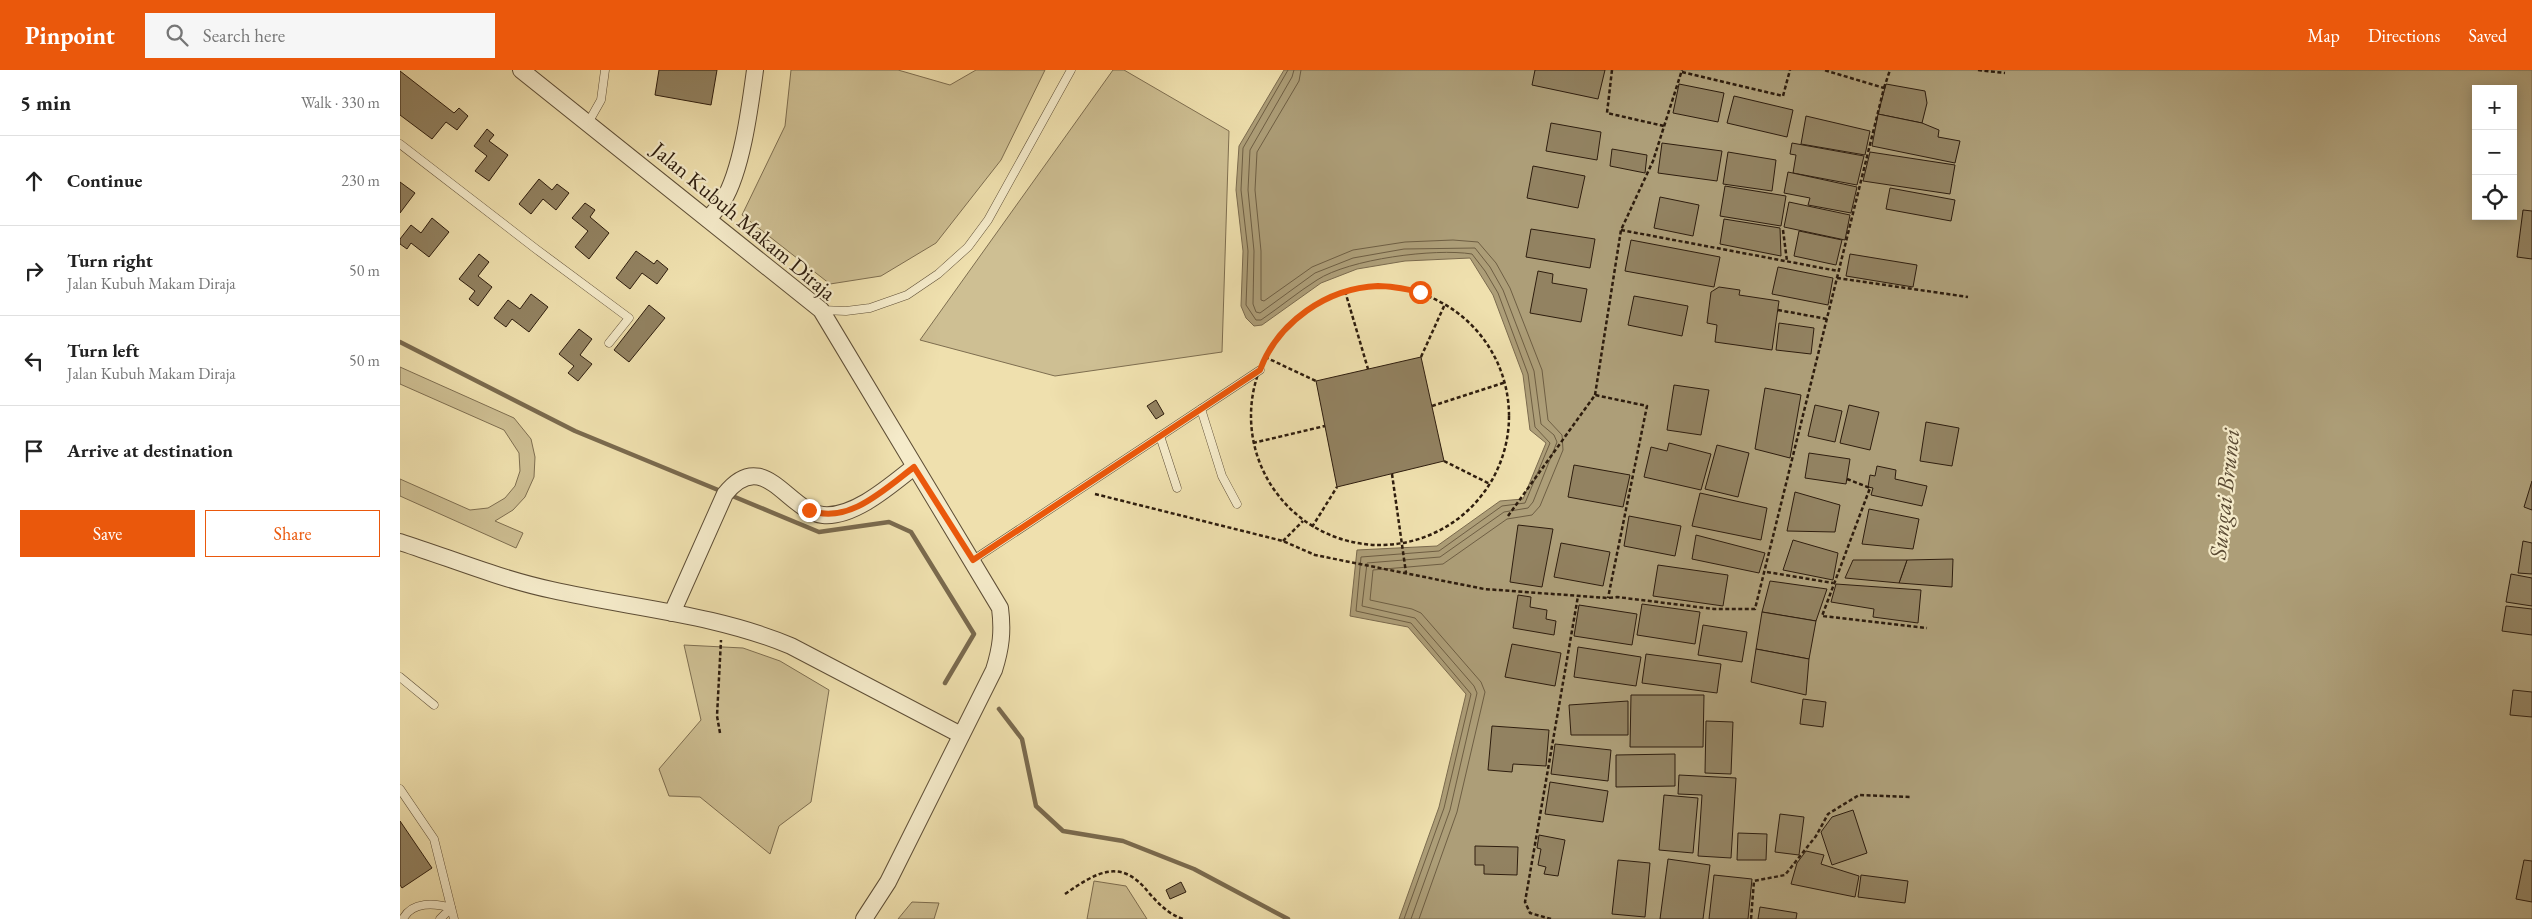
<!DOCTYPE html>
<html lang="en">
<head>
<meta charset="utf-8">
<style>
	:root { --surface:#fff; --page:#f6f6f6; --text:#222; --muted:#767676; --line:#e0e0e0; --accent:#ea580c }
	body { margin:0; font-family:"EB Garamond",serif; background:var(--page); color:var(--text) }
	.controls { position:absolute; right:15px; top:15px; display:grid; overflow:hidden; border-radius:0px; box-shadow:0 2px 12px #0003 }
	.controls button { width:45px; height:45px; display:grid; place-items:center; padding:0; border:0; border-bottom:1px solid var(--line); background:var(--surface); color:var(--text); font:25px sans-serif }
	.stop { position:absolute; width:15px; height:15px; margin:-11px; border:4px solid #ea580c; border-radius:50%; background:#fff }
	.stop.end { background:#ea580c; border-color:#fff; box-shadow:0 1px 5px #0008 }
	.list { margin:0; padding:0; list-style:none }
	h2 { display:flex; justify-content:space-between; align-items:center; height:65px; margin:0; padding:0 20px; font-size:21px }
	h2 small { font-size:16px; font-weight:400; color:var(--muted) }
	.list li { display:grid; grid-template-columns:32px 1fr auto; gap:15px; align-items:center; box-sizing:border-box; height:90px; padding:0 20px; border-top:1px solid var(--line) }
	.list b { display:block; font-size:19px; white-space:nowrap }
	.list p { margin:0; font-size:16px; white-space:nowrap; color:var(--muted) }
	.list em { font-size:16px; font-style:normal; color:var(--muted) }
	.actions { display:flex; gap:10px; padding:15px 20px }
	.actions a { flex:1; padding:11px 0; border:1px solid var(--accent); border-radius:0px; text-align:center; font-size:18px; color:var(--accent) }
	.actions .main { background:var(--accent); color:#fff }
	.icon { flex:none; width:28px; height:28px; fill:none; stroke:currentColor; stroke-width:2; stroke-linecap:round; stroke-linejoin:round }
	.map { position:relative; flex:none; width:2132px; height:849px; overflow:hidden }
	header { display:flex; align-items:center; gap:30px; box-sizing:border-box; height:70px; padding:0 25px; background:var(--accent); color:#fff }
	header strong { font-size:24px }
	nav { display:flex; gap:28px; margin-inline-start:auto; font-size:18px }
	.search { width:350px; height:45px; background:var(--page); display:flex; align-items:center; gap:12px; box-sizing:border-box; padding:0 18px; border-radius:0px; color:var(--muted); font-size:19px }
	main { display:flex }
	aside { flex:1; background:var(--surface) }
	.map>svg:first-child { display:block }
	.green { fill:#cebf93; stroke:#7e6e50 }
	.water { fill:#ad9e78; stroke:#7a6a4e; fill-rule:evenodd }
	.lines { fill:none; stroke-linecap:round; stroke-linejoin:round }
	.shore { stroke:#6e5e43; stroke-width:1 }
	.stream { stroke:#7a6a4e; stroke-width:4.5 }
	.building { fill:#928261; stroke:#2e1d0e }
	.lane-casing { stroke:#5e4e36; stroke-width:9 }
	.street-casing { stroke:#5e4e36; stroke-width:18 }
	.path { stroke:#2e1d0e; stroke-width:2.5; stroke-dasharray:4 2.5; stroke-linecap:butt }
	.lane { stroke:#f5ebca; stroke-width:8 }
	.street { stroke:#f5ebca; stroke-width:16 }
	.route { stroke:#ea580c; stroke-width:6 }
	.labels { text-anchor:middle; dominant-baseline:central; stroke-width:4.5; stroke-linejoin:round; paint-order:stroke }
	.street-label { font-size:22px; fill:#2e1d0e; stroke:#f5ebca }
	.water-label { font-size:24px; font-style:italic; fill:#5a4a33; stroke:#f5ebca }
</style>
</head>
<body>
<header>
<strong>Pinpoint</strong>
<div class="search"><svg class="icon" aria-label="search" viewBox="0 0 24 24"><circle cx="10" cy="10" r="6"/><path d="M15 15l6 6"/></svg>Search here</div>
<nav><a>Map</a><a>Directions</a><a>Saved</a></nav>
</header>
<main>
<aside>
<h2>5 min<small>Walk · 330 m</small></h2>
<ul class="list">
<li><svg class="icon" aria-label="ahead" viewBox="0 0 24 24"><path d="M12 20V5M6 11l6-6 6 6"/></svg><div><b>Continue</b></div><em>230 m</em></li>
<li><svg class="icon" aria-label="right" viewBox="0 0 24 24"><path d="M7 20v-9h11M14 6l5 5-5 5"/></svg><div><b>Turn right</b><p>Jalan Kubuh Makam Diraja</p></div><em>50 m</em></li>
<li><svg class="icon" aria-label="left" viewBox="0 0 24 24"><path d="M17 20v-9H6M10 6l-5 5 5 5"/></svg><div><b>Turn left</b><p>Jalan Kubuh Makam Diraja</p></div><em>50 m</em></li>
<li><svg class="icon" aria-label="arrive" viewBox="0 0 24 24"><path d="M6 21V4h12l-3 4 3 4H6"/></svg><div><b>Arrive at destination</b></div></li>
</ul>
<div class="actions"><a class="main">Save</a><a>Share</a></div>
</aside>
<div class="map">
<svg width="2132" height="849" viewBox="0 0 2132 849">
	<rect width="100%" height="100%" fill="#efe0ae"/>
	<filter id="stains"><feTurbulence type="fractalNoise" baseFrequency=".004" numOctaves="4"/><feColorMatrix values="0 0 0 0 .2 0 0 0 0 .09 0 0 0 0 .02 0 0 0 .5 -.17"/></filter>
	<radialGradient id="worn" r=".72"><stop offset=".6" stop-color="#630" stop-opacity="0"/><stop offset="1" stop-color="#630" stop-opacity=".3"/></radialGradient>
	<g class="green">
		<path d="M391,0h107l52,15 26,-15h69l-44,90 -65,83 -55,33 -51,8 -88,-69 43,-89z"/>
		<path d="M713,0h11l105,61 -7,221 -167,24 -135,-36z"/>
		<path d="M0,297l114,51 17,21 4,18 -1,20 -9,20 -12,13 -18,11 28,12 -7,15 -116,-52v-17l70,31 18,-2 17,-10 10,-12 5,-15 -1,-18 -15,-23 -104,-46z"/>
		<path d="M284,575l59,3 37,13 49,29 -18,112 -32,24 -9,28 -70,-57 -31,-1 -10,-27 42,-49z"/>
		<path d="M694,811l32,5 21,33h-60z"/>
		<path d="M512,832l27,1 -5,16h-36z"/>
	</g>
	<path class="water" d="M884,0h1248v849h-1133l40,-112 27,-113 -58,-67 -58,-11 7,-66 80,-4 63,-45 23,-2 23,-56 -16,-13 -7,-55 -30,-80 -23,-37 -65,3 -48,8 -36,14 -59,42 -8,1 -8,-8 -5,-12 2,-55 -7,-61 3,-44zM2076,19h37v127h-37z"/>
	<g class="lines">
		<g class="shore">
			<path d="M888,0l-45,78 -2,42 7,61 -2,54 10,15h5c19,-13 37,-28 56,-40 32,-21 118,-32 155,-26l13,17 13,22 30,81 7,53 15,16 -25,60 -23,3 -63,45 -78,6 -5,54 55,12 60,71 -27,114 -40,111"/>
			<path d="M894,0l-2,7 -42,73 -2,40 6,61 -1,53 3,8 4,1 55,-40 38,-15 51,-9 71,-1 15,19 13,23 31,81 7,53 13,11 3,7 -24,60 -5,6 -24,4 -64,45 -73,6 -5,43 53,12 59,68 3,7 -27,117 -39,109"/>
			<path d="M901,0l-2,11 -42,71 -2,38 6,61v49l3,1 48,-34 41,-17 52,-8 48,-2 25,2 18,21 14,25 32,82 6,50 14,15 1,15 -23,56 -8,9 -25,4 -64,45 -70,6 -3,30 42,9 9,4 60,69 4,10 -28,120 -38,107"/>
		</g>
		<g class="stream">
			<path d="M0,272l175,89 148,61"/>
			<path d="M330,425l89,37 70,-10 22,10 63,102 -29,49"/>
			<path d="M599,639l23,30 14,67 27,25 60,10 71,28 94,50"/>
		</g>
	</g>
	<g class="building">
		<path d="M259,0h58l-6,35 -56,-10z"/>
		<path d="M1135,0h70l-7,29 -66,-14z"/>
		<path d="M0,1l54,42 5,-5 9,8 -11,14 -11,-8 -14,17 -32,-24z"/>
		<path d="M1279,14l45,9 -6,29 -45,-9z"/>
		<path d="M1486,14l39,7 2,12 -5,20 -44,-9z"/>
		<path d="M1334,26l59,14 -6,27 -60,-14z"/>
		<path d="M1478,44l44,9 17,7 -1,7 22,4 -5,22 -83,-17z"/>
		<path d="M1406,46l64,15 -5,24 -64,-11z"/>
		<path d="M1151,53l50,9 -4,28 -51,-9z"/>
		<path d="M87,59l7,6 -5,6 19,14 -19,26 -14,-10 12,-15 -13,-10z"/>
		<path d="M1262,73l60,8 -5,30 -59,-8z"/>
		<path d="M1392,73l72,13 -7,29 -64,-12 3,-18 -6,-1z"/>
		<path d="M1212,79l35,6 -2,18 -35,-7z"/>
		<path d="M1328,82l48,8 -4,31 -49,-7z"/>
		<path d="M1470,82l85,13 -5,29 -87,-13z"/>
		<path d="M1133,96l52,10 -7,32 -51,-10z"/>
		<path d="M1388,102l69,15 -6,26 -43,-8 2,-7 -26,-5z"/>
		<path d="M139,109l13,11 5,-6 12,9 -13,17 -13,-11 -12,15 -12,-10z"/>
		<path d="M0,112l15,11 -15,20z"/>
		<path d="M1325,116l61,10 -5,30 -61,-10z"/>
		<path d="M1490,118l65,12 -4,21 -65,-12z"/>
		<path d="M1260,127l39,8 -6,31 -39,-8z"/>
		<path d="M1389,132l61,13 -5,25 -61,-13z"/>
		<path d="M185,133l10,7 -5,7 19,16 -20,26 -14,-12 13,-16 -16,-13z"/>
		<path d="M2123,140l9,1v48l-15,-2z"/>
		<path d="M32,148l17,14 -20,25 -18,-14 -4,6 -7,-5v-5l11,-14 10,8z"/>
		<path d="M1324,149l56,9 1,28 -61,-12z"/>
		<path d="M1131,159l64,10 -5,29 -64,-11z"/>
		<path d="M1399,161l43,9 -6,25 -42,-9z"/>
		<path d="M1231,170l89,17 -6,30 -89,-16z"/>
		<path d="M236,181l18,13 3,-4 11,9 -11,15 -15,-11 -12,16 -14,-11z"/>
		<path d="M79,184l10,8 -11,14 14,11 -14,19 -9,-7 6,-8 -16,-12z"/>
		<path d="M1450,184l67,11 -4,22 -67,-11z"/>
		<path d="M1378,197l55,11 -5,27 -56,-11z"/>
		<path d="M1138,201l15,3 -1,9 35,6 -6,33 -51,-9z"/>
		<path d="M1319,217l21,3 -1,5 40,6 -7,49 -57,-8 2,-17 -10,-2 4,-31z"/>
		<path d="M131,224l17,13 -19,25 -17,-13 -6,8 -12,-9 14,-18 12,9z"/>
		<path d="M1234,226l54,10 -6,30 -54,-11z"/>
		<path d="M249,235l16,13 -36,44 -15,-12z"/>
		<path d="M1379,253l35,5 -3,26 -35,-4z"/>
		<path d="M179,259l13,10 -12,16 12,9 -14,17 -10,-8 6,-7 -15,-12z"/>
		<path d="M1021,287l23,104 -107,26 -21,-106z"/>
		<path d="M1274,315l35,5 -8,45 -34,-5z"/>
		<path d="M1365,318l36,7 -11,63 -35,-9z"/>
		<path d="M756,330l8,14 -8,5 -9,-13z"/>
		<path d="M1415,335l27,6 -7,31 -27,-6z"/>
		<path d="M1449,335l30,7 -9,38 -30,-7z"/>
		<path d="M1526,352l33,6 -7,38 -32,-5z"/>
		<path d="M1269,373l42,11 -10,36 -57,-13 7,-30 16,4z"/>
		<path d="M1317,375l32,8 -11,44 -33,-8z"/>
		<path d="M1409,383l41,6 -4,25 -41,-6z"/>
		<path d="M1174,395l56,10 -7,32 -55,-10z"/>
		<path d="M1477,396l19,4 -1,9 32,7 -5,20 -51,-11 2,-7 -5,-1 2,-12 5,1z"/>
		<path d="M2132,411v29l-8,-3z"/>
		<path d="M1395,422l45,13 -5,27 -48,-1z"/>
		<path d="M1300,423l67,15 -6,32 -69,-14z"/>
		<path d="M1469,439l50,10 -6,30 -51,-5z"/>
		<path d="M1229,446l52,10 -6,30 -51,-10z"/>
		<path d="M1118,455l35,4 -11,58 -32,-5z"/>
		<path d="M1296,465l69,18 -6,20 -67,-14z"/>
		<path d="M1393,470l45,13 -5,27 -50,-10z"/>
		<path d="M2123,471l9,2v31l-14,-1z"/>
		<path d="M1161,473l49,9 -7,34 -49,-9z"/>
		<path d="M1553,489l-1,28 -53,-4 8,-23z"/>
		<path d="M1453,490h54l-8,23 -54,-5z"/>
		<path d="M1258,495l70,10 -5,31 -70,-10z"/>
		<path d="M2111,504l21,4v28l-26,-4z"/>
		<path d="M1370,511l57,8 -11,32 -54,-9z"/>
		<path d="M1436,514l85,6 -3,33 -45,-6 1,-8 -43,-7z"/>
		<path d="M1118,525l13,2 -1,10 17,3 -1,9 10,2 -2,14 -41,-7z"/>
		<path d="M1242,534l58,8 -5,32 -58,-9z"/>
		<path d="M1179,535l58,9 -5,31 -58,-9z"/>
		<path d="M2106,536l26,3v26l-30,-4z"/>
		<path d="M1362,542l54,9 -7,38 -53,-10z"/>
		<path d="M1303,555l44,7 -5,30 -44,-7z"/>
		<path d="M1112,574l49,9 -6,33 -50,-9z"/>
		<path d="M1178,577l63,10 -5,29 -62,-9z"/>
		<path d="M1356,579l53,10 -3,36 -55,-13z"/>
		<path d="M1246,584l75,10 -4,29 -75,-10z"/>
		<path d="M2113,620l19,2v25l-22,-2z"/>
		<path d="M1231,625h73l-1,52h-73z"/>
		<path d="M1403,629l23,3 -3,25 -23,-3z"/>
		<path d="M1228,631v34h-57l-2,-30z"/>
		<path d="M1306,651l27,1 -2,52 -26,-1z"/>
		<path d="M1092,656l57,4 -3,36 -33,-2 -1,8 -24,-2z"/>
		<path d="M1155,674l56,6 -3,31 -57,-7z"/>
		<path d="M1275,684v32l-59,1v-32z"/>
		<path d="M1279,705l57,3 -5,80 -33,-2 4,-61 -24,-1z"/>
		<path d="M1150,712l58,9 -5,31 -58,-8z"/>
		<path d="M1264,725l34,3 -5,55 -34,-3z"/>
		<path d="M1453,740l14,43 -35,12 -11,-33 11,-15z"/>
		<path d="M1380,744l24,3 -5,38 -24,-3z"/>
		<path d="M0,751l32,47 -30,20 -2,-3z"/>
		<path d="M1338,763l29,1 -1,26h-29z"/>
		<path d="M1139,765l26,5 -7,36 -14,-2 2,-7 -8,-2 3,-16 -4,-1z"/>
		<path d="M1075,776l43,1 -1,28 -33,-1v-9h-9z"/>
		<path d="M1406,781l18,4 -3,9 38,12 -4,21 -64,-13 6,-21z"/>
		<path d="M1268,789l42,6 -7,54h-43z"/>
		<path d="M1218,790l32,3 -5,54 -33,-3z"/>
		<path d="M2124,790l8,1v41l-16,-3z"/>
		<path d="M1314,805l38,4 -4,40h-39z"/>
		<path d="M1461,805l47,6 -3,22 -47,-6z"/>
		<path d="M781,812l5,10 -16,7 -4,-9z"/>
		<path d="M1360,837l37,6 -1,6h-38z"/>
	</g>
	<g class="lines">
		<g class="lane-casing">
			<g id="lane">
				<path d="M188,53l13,-23 4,-30"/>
				<path d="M0,74l136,105 93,69 -20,25"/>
				<path d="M421,240l25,1 24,-3 37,-13 31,-21 30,-27 20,-27 83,-150"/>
				<path d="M801,339l21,67 15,28"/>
				<path d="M760,366l17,52"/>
				<path d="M573,490l287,-190"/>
				<path d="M0,607l34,28"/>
				<path d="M0,719l34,50 20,80"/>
				<path d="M3,849c9,-18 32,-16 48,-11l-11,11"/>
			</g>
		</g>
		<g class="street-casing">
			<g id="street">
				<path d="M121,0l300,240 179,298c3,23 1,40 -6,62l-106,212 -24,37"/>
				<path d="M308,149c5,-6 11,-12 15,-18 19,-31 27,-94 32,-131"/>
				<path d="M0,472c50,16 100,37 152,48 79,18 163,24 239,56l170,89"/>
				<path d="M272,543l53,-119c39,-49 63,18 98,21 31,3 68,-30 91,-48"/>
			</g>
		</g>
		<g class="path">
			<path d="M1212,0l-5,43 57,13"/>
			<path d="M1578,0l27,3"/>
			<path d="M1282,2l101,24 7,-26"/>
			<path d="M1484,18l6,-18"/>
			<path d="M1221,160l217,41"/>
			<path d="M1383,160l4,31"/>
			<path d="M1437,208l131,19"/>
			<circle cx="980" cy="346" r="129"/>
			<path d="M945,221l23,78"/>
			<path d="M1378,240l49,9"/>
			<path d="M865,287l51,24"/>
			<path d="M1021,287l24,-53"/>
			<path d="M1195,325l26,-165 32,-69 29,-91"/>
			<path d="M1032,336l74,-24"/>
			<path d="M853,373l72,-17"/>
			<path d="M1044,391l46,23"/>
			<path d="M992,404l14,99"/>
			<path d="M1447,409l23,9 -48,128 105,12"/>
			<path d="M695,424l188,47 32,14 169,34 124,9 9,-1 97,12h41l129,-521 -60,-18"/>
			<path d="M1108,446l87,-121 52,11 -39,192"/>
			<path d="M912,457l25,-40"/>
			<path d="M883,471l20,-20"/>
			<path d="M1367,502l66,11"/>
			<path d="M320,663l-3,-17 4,-76"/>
			<path d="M665,824c32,-22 56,-37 84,-1 10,11 19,21 34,26"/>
			<path d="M1151,849l-21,-6 -5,-11 53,-306"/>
			<path d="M1351,849l3,-38 31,-6 31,-39 12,-22 31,-19 53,2"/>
		</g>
		<use href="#lane" class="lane"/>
		<use href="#street" class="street"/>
	</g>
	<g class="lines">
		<path class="route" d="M409,440c38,16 76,-21 105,-43l59,93 287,-190c18,-48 67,-82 118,-84 14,0 28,3 42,6"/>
	</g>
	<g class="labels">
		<g class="street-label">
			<text transform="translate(344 151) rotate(40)">Jalan Kubuh Makam Diraja</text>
		</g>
		<g class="water-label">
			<text transform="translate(1824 424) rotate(-84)">Sungai Brunei</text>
		</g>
	</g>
	<rect width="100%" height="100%" filter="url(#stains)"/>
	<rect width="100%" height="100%" fill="url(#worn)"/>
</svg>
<div class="controls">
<button>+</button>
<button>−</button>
<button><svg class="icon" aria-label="locate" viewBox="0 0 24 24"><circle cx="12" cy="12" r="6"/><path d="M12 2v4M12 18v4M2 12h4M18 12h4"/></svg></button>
</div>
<div class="stop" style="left:1020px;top:222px"></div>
<div class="stop end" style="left:409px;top:440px"></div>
</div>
</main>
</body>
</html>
